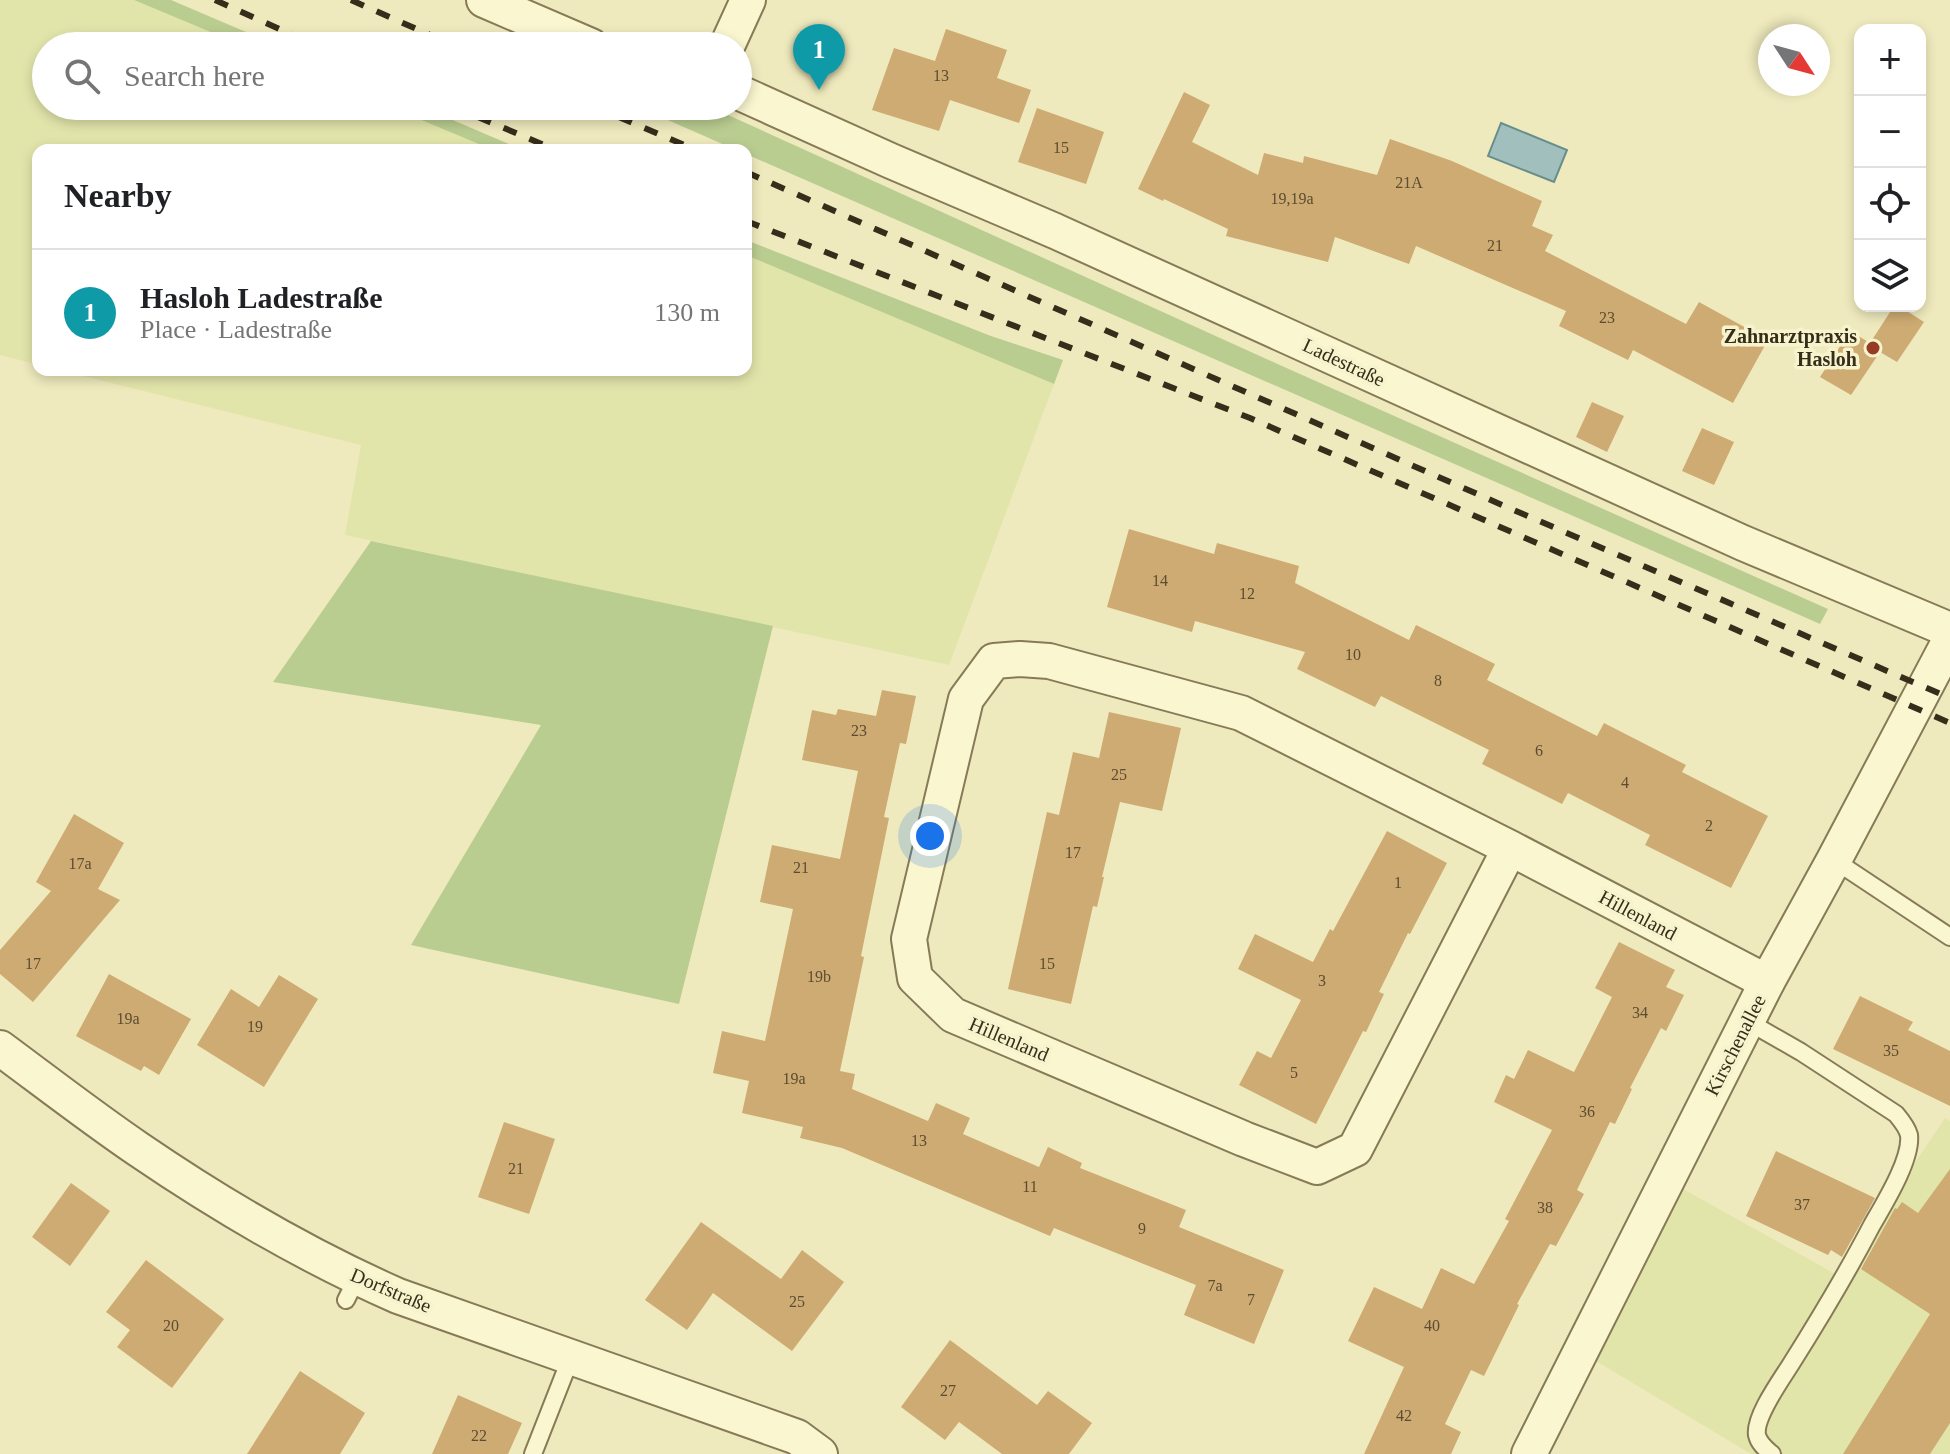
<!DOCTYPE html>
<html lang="en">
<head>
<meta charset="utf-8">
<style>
	:root { --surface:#fff; --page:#f2f2f2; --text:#202124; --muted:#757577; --line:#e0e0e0; --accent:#7c3aed }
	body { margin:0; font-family:Georgia,serif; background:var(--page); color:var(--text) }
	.controls { position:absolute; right:24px; top:24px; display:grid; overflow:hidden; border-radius:16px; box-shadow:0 4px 12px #0003 }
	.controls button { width:72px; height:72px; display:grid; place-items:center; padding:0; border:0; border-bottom:2px solid var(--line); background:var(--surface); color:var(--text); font:40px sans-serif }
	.compass { position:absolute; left:1758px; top:24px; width:72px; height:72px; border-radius:50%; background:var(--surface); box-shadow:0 4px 12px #0003; rotate:126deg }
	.you { position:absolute; left:930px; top:836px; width:28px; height:28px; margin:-20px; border:6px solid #fff; border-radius:50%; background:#1a73e8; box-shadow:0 0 0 12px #1a73e833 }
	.badge { display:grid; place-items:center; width:52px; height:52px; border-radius:50%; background:var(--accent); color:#fff; font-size:26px; font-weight:700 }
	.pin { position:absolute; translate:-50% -66px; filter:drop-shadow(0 2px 4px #0008) }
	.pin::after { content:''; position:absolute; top:42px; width:28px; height:24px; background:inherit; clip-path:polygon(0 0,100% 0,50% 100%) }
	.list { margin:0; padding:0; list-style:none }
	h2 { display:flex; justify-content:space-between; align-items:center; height:104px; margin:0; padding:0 32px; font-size:34px }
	h2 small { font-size:26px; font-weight:400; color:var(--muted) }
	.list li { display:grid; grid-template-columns:52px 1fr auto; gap:24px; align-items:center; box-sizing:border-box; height:128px; padding:0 32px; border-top:2px solid var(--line) }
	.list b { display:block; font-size:30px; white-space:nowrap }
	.list p { margin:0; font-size:26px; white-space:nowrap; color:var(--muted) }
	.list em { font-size:26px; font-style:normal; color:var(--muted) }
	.icon { flex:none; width:44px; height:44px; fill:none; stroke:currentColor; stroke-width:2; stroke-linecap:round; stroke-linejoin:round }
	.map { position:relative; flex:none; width:1950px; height:1454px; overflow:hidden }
	.search { position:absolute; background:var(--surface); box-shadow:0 4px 12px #0003; left:32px; top:32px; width:720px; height:88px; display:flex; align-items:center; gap:20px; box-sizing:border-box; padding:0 28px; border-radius:44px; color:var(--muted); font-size:30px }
	.panel { position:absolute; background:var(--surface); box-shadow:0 4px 12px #0003; left:32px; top:144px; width:720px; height:232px; border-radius:16px }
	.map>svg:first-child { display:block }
	.farmland { fill:#e2e5aa }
	.green { fill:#bacd91 }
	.water { fill:#a1c0bd; stroke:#688e8c; stroke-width:2 }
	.building { fill:#ceab72 }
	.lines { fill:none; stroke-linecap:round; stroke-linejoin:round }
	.service-casing { stroke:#877a56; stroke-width:20 }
	.minor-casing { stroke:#877a56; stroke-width:38 }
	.service { stroke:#faf6d0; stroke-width:16 }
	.minor { stroke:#faf6d0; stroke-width:34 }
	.rail { stroke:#362d1b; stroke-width:6; stroke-dasharray:14 14; stroke-linecap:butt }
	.poi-dot { fill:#983b24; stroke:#f6f3cd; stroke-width:3 }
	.labels { text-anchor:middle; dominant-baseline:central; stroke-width:7; stroke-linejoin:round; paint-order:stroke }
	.number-label { font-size:16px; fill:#5c4c31 }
	.poi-label { font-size:20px; font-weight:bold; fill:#362d1b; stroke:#f6f3cd; text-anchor:end }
	.street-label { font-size:20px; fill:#362d1b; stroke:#f6f3cd }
</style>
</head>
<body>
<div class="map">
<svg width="1950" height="1454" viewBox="0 0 1950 1454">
	<rect width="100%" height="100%" fill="#efeabd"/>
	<g class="farmland">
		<path d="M0,0h134l110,46h-198v60h342l105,44h-455v215l-38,-10z"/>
		<path d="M746,255l308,129 -105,281 -604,-130 16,-90 -302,-75h687z"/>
		<path d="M1945,1118l5,3v333h-199l-160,-96 83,-174 165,92z"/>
	</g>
	<g class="green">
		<path d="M134,0h37l108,46h-35z"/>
		<path d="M388,106h32l103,44h-30z"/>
		<path d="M667,106h29l12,5 20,4 554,251 546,243 -8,15 -1074,-470v-4h-10l-75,-33z"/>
		<path d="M746,240l245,96 72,24 -9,24 -308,-129z"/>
		<path d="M371,541l402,85 -94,378 -268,-59 130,-220 -268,-43z"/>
	</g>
	<path class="water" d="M1501,123l66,27 -13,32 -66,-26z"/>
	<g class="building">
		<path d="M946,29l61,21 -10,28 34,12 -12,33 -69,-23 -11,31 -67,-21 22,-62 41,13z"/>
		<path d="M1184,92l26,13 -18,37 66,33 6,-22 39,10 1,-7 73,19 13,-36 62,22 90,40 -10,25 21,9 -8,16 141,73 13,-22 69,38 -35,63 -100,-53 -5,10 -69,-34 7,-15 -150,-65 -7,18 -74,-27 -7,25 -102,-26 2,-7 -64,-30 -1,2 -25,-12z"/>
		<path d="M1037,108l67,24 -18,52 -68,-22z"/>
		<path d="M1894,306h5l25,16 -27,40 -17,-10 -29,43 -31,-18 30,-46 20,12z"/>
		<path d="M1592,402l32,14 -17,36 -31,-15z"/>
		<path d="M1702,428l32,14 -20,43 -32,-14z"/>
		<path d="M1129,529l85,25 3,-11 82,23 -4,17 114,57 7,-15 79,39 -8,16 110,56 7,-13 82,42 -4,7 86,44 -37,72 -86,-43 5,-10 -82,-42 -6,11 -80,-40 7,-14 -108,-54 -6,11 -78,-38 8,-17 -110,-31 -3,11 -85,-25z"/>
		<path d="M882,690l34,6 -10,48 -6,-1 -16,74 5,1 -28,138 3,1 -24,114 15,3 -3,15 76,32 8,-18 34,15 -7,16 76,33 9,-20 34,16 -2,5 106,42 -7,17 105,43 -30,74 -70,-29 12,-30 -142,-57 -4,8 -208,-88 -42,-10 3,-11 -61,-14 7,-32 -36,-8 9,-42 43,10 28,-132 -33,-7 12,-57 68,14 18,-88 -56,-11 10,-50 24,5 2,-6 38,7z"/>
		<path d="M1109,712l72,16 -19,83 -42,-9 -18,75h2l-7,30 -4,-1 -22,98 -63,-15 39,-177 12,3 14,-63 26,6z"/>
		<path d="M74,814l50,29 -26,46 22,11 -87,102 -33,-28v-24l51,-59 -15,-9z"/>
		<path d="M1387,831l60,32 -37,71 -2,-1 -29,59 5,2 -18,38 -3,-1 -47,93 -77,-39 18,-34 14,7 30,-58 -63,-31 17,-35 58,28 17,-33 3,2z"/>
		<path d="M1619,942l56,28 -9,17 18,8 -18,36 -5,-3 -31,60 2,1 -17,35 -5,-2 -33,68 7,4 -28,52 -6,-2 -33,60 2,1 -35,71 -13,-6 -26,54 16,8 -10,22h-87l40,-87 -56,-26 26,-54 48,22 19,-41 33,16 35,-63 -4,-2 47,-89 -58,-28 12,-27 8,4 14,-29 46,22 38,-75 -17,-9z"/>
		<path d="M109,974l82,45 -32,56 -15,-9 -3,5 -65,-35z"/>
		<path d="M279,975l39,24 -54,88 -67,-42 34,-56 28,18z"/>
		<path d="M1860,996l53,26 -5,8 42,21v55l-117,-57z"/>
		<path d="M504,1122l51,17 -26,75 -51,-17z"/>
		<path d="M1776,1151l99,47 -33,59 -11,-7 -3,5 -82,-39z"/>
		<path d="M1950,1169v254l-20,31h-87l87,-140 -69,-45 34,-61 2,1 5,-7 16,11z"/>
		<path d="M71,1183l39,28 -40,55 -38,-29z"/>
		<path d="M701,1222l80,57 21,-29 42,32 -52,69 -79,-58 -26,37 -42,-30z"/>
		<path d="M146,1260l78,59 -52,69 -55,-41 13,-17 -24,-18z"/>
		<path d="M950,1340l87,65 11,-14 44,32 -23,31h-67l-43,-32 -14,18 -44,-33z"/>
		<path d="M300,1371l65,42 -25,41h-93z"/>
		<path d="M458,1395l64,28 -14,31h-76z"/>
	</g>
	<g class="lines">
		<g class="service-casing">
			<g id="service">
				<path d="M1834,860l116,77"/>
				<path d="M1747,1021l54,31 95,62c5,6 11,13 13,21 3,24 -25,69 -37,90 -25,48 -52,93 -81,139 -10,16 -37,53 -34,71 2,9 9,14 15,19"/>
				<path d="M346,1300l11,-22"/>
				<path d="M533,1454l38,-97"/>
			</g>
		</g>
		<g class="minor-casing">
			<g id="minor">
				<path d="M484,0l107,46"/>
				<path d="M727,46l21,-46"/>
				<path d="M738,92l153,69 164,70 688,312 207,87"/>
				<path d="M1510,848l-155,301 -38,18 -73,-28 -291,-124 -38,-37 -6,-39 57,-240 28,-38 26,-2 29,2 192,52 269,135 257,134"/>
				<path d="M0,1048c46,34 91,69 138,101 82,56 169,107 260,147l399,141 23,17"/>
				<path d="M1529,1454l238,-472 67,-122 116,-220"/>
			</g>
		</g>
		<use href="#service" class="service"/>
		<use href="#minor" class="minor"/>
		<g class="rail">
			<path d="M215,0l102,46"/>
			<path d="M351,0l104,46"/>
			<path d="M452,106l104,44"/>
			<path d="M593,106l103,44"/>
			<path d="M746,172l763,336 441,190"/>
			<path d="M746,221l504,197 700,305"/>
		</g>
	</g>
	<circle class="poi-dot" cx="1873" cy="348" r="8"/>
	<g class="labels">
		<g class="number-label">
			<text x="941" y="75">13</text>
			<text x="1061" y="147">15</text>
			<text x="1409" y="182">21A</text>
			<text x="1292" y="198">19,19a</text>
			<text x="1495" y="245">21</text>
			<text x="1607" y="317">23</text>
			<text x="1160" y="580">14</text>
			<text x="1247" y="593">12</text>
			<text x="1353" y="654">10</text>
			<text x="1438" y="680">8</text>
			<text x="859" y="730">23</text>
			<text x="1539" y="750">6</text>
			<text x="1119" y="774">25</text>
			<text x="1625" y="782">4</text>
			<text x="1709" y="825">2</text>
			<text x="1073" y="852">17</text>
			<text x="80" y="863">17a</text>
			<text x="801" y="867">21</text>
			<text x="1398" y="882">1</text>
			<text x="33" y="963">17</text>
			<text x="1047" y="963">15</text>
			<text x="819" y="976">19b</text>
			<text x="1322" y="980">3</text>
			<text x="1640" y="1012">34</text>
			<text x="128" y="1018">19a</text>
			<text x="255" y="1026">19</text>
			<text x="1891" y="1050">35</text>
			<text x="1294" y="1072">5</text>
			<text x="794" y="1078">19a</text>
			<text x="1587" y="1111">36</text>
			<text x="919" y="1140">13</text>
			<text x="516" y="1168">21</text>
			<text x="1030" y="1186">11</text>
			<text x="1802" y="1204">37</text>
			<text x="1545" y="1207">38</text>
			<text x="1142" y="1228">9</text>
			<text x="1215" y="1285">7a</text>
			<text x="1251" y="1299">7</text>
			<text x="797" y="1301">25</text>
			<text x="171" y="1325">20</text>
			<text x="1432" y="1325">40</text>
			<text x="948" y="1390">27</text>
			<text x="1404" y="1415">42</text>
			<text x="479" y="1435">22</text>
		</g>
		<g class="poi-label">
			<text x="1857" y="336">Zahnarztpraxis<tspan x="1857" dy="23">Hasloh</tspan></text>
		</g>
		<g class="street-label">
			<text transform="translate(1344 362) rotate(25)">Ladestraße</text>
			<text transform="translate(1638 915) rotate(28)">Hillenland</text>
			<text transform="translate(1009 1039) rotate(23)">Hillenland</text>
			<text transform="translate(1735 1045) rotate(-63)">Kirschenallee</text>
			<text transform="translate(391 1290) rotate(23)">Dorfstraße</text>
		</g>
	</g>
</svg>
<div class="controls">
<button>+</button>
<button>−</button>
<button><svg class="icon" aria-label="locate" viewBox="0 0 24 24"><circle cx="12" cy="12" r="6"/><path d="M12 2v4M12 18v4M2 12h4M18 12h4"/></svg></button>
<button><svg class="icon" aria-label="layers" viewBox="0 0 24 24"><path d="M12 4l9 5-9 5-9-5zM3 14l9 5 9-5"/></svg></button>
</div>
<svg class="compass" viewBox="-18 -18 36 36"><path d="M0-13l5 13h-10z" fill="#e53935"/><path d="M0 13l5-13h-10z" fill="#757577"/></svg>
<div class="you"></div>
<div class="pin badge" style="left:819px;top:90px;background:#0f9aa8">1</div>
<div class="search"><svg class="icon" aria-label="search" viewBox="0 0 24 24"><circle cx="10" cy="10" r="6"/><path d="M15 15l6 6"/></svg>Search here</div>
<section class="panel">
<h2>Nearby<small></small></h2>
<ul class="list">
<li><span class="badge" style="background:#0f9aa8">1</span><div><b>Hasloh Ladestraße</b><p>Place · Ladestraße</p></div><em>130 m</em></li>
</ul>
</section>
</div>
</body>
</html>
